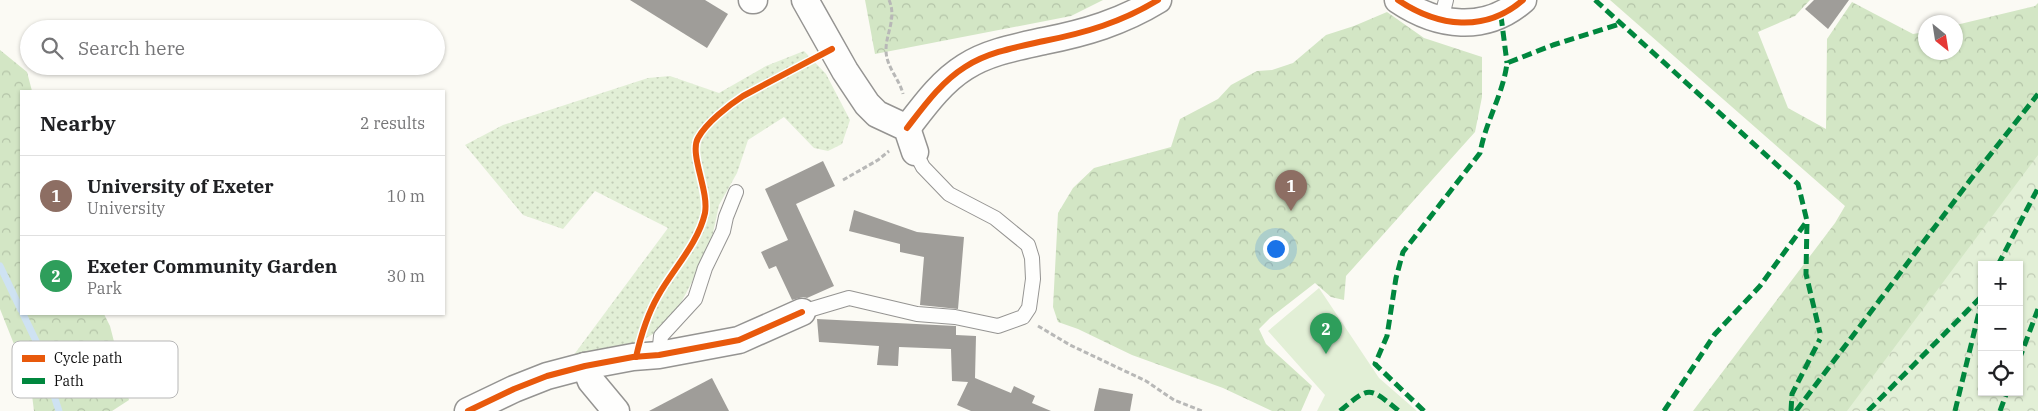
<!DOCTYPE html>
<html lang="en">
<head>
<meta charset="utf-8">
<style>
	:root { --surface:#fff; --page:#f6f6f6; --text:#202124; --muted:#757577; --line:#e0e0e0; --accent:#db2777 }
	body { margin:0; font-family:"IBM Plex Serif",serif; background:var(--page); color:var(--text) }
	.controls { position:absolute; right:15px; bottom:15px; display:grid; overflow:hidden; border-radius:0px; box-shadow:0 1px 4px #0004 }
	.controls button { width:45px; height:45px; display:grid; place-items:center; padding:0; border:0; border-bottom:1px solid var(--line); background:var(--surface); color:var(--text); font:25px sans-serif }
	.compass { position:absolute; left:1918px; top:15px; width:45px; height:45px; border-radius:50%; background:var(--surface); box-shadow:0 1px 4px #0004; rotate:150deg }
	.you { position:absolute; left:1275px; top:248px; width:18px; height:18px; margin:-12px; border:4px solid #fff; border-radius:50%; background:#1a73e8; box-shadow:0 0 0 8px #1a73e833 }
	.badge { display:grid; place-items:center; width:32px; height:32px; border-radius:50%; background:var(--accent); color:#fff; font-size:16px; font-weight:700 }
	.pin { position:absolute; translate:-50% -41px; filter:drop-shadow(0 1px 2px #0008) }
	.pin::after { content:''; position:absolute; top:26px; width:18px; height:15px; background:inherit; clip-path:polygon(0 0,100% 0,50% 100%) }
	.list { margin:0; padding:0; list-style:none }
	h2 { display:flex; justify-content:space-between; align-items:center; height:65px; margin:0; padding:0 20px; font-size:21px }
	h2 small { font-size:16px; font-weight:400; color:var(--muted) }
	.list li { display:grid; grid-template-columns:32px 1fr auto; gap:15px; align-items:center; box-sizing:border-box; height:80px; padding:0 20px; border-top:1px solid var(--line) }
	.list b { display:block; font-size:19px; white-space:nowrap }
	.list p { margin:0; font-size:16px; white-space:nowrap; color:var(--muted) }
	.list em { font-size:16px; font-style:normal; color:var(--muted) }
	.icon { flex:none; width:28px; height:28px; fill:none; stroke:currentColor; stroke-width:2; stroke-linecap:round; stroke-linejoin:round }
	.map { position:relative; flex:none; width:2038px; height:411px; overflow:hidden }
	.search { position:absolute; background:var(--surface); box-shadow:0 1px 4px #0004; left:20px; top:20px; width:425px; height:55px; display:flex; align-items:center; gap:12px; box-sizing:border-box; padding:0 18px; border-radius:28px; color:var(--muted); font-size:19px }
	.panel { position:absolute; background:var(--surface); box-shadow:0 1px 4px #0004; left:20px; top:90px; width:425px; height:225px; border-radius:0px }
	.map>svg:first-child { display:block }
	.grass { fill:url(#grass-dots) }
	.forest { fill:url(#forest-crowns) }
	.park { fill:url(#park-crowns); fill-rule:evenodd }
	.garden { fill:#e2efd6 }
	.lines { fill:none; stroke-linecap:round; stroke-linejoin:round }
	.stream { stroke:#cee2f2; stroke-width:7 }
	.building { fill:#9f9d99 }
	.lane-casing { stroke:#959492; stroke-width:16 }
	.street-casing { stroke:#959492; stroke-width:29 }
	.path { stroke:#b8b8b7; stroke-width:3; stroke-dasharray:5 2.5; stroke-linecap:butt }
	.lane { stroke:#fefefd; stroke-width:14 }
	.street { stroke:#fefefd; stroke-width:26 }
	.quiet { stroke:#00873e; stroke-width:5; stroke-dasharray:10 5; stroke-linecap:butt }
	.cycleway-casing { stroke:#fff; stroke-width:9 }
	.cycleway { stroke:#e8590c; stroke-width:6 }
	.key { fill:#fff; stroke:#b7b7b7; stroke-width:1 }
	.key-label { font-size:14px; fill:#0e0e0e }
</style>
</head>
<body>
<div class="map">
<svg width="2038" height="411" viewBox="0 0 2038 411">
	<defs>
		<pattern id="grass-dots" width="8" height="8" patternUnits="userSpaceOnUse" patternTransform="scale(1.25)"><rect width="8" height="8" fill="#e2efd6"/><path d="M2 2h.1M6 6h.1" fill="none" stroke="#c1ccb6" stroke-width="1.8" stroke-linecap="round"/></pattern>
		<pattern id="forest-crowns" width="20" height="18" patternUnits="userSpaceOnUse" patternTransform="scale(1.25)"><rect width="20" height="18" fill="#d3e6c5"/><path d="M2 6a3 3 0 1 1 6 0M12 15a3 3 0 1 1 6 0" fill="none" stroke="#b4c4a8"/></pattern>
		<pattern id="park-crowns" width="20" height="18" patternUnits="userSpaceOnUse" patternTransform="scale(1.25)"><rect width="20" height="18" fill="#e2efd6"/><path d="M2 6a3 3 0 1 1 6 0M12 15a3 3 0 1 1 6 0" fill="none" stroke="#c1ccb6"/></pattern>
	</defs>
	<rect width="100%" height="100%" fill="#fbfaf4"/>
	<path class="grass" d="M804,51l22,23 24,46 -8,24 -14,7 -14,-3 -30,-31 -36,23 -11,33 -18,32 -9,42 -40,77 -41,24 -59,12 98,-132 -73,-37 -32,38 -40,-14 -58,-70 38,-20 145,-47 22,-2 49,17 47,-27z"/>
	<g class="forest">
		<path d="M865,0h238l-32,16 -196,38z"/>
		<path d="M1610,0h200l-15,16 -37,16 30,76 38,21 1,-90 25,-37 61,32 12,-2 1,20h30v-27l79,-19 3,-3v153l-188,255h-157l142,-188 10,-17z"/>
		<path d="M1387,12l37,26 58,19v40l-7,35 -129,144 -2,24 -13,-3 -16,-14 -45,35 -11,11 7,15 46,42 -11,25h-29l-49,-23 -91,-33 -54,-26 -20,-7 -5,-15 5,-94 15,-25 21,-20 77,-21 9,-28 38,-20 13,-14 26,-14 15,-1 21,-7 33,-28 28,-9z"/>
		<path d="M0,50l27,22 5,19h-11v223h83l6,12 19,74 -17,11h-78l-3,-24 -31,-78z"/>
	</g>
	<path class="park" d="M2038,155v256h-191zM1982,265h37v127h-37z"/>
	<path class="garden" d="M1319,288l60,90 38,33h-100l8,-16 -57,-64z"/>
	<g class="lines">
		<g class="stream">
			<path d="M0,266l21,44"/>
			<path d="M23,314l13,27 23,70"/>
		</g>
	</g>
	<g class="building">
		<path d="M630,0h75l23,14 -21,34z"/>
		<path d="M1814,0h35l-21,29 -23,-20z"/>
		<path d="M823,161l12,25 -39,18 38,82 -27,12 -4,-1 -11,3 -16,-34 -7,3 -8,-17 27,-12 -23,-51z"/>
		<path d="M854,210l63,22 47,5 -6,72 -38,-4 4,-48 -24,-5v-8l-51,-13z"/>
		<path d="M817,319l139,7v9l20,1 -1,42 36,15 3,-7 21,10 -3,7 19,8h-80l-14,-6 11,-23 -16,-1 -1,-32 -52,-2 -1,19 -21,-1 2,-19 -60,-4z"/>
		<path d="M712,378l17,33h-80z"/>
		<path d="M1099,388l34,6 -3,17h-36z"/>
	</g>
	<g class="lines">
		<g class="lane-casing">
			<g id="lane">
				<path d="M1441,20l5,-20"/>
				<path d="M802,312l47,-14 68,16 38,3 43,9 25,-9 6,-9 4,-29 -1,-21 -4,-13 -33,-27 -46,-24 -26,-27 -8,-15"/>
				<path d="M659,355l2,-19 34,-37 10,-31 18,-37 3,-14 10,-25"/>
			</g>
		</g>
		<g class="street-casing">
			<g id="street">
				<path d="M752,0h2"/>
				<path d="M805,0l40,71 22,33 10,10 30,14 8,24"/>
				<path d="M1398,0c40,27 87,33 125,0"/>
				<path d="M907,128c17,-22 34,-46 58,-61 23,-15 52,-20 79,-26 41,-8 78,-19 114,-41"/>
				<path d="M585,366l6,15 25,30"/>
				<path d="M468,411l46,-22 33,-13 38,-10 48,-9 26,-2 80,-15 63,-28"/>
			</g>
		</g>
		<g class="path">
			<path d="M889,0c8,18 -3,33 -3,50 0,17 13,28 17,44"/>
			<path d="M843,180l35,-20 11,-9"/>
			<path d="M1038,326l32,19 76,36 28,19 28,11"/>
		</g>
		<use href="#lane" class="lane"/>
		<use href="#street" class="street"/>
		<g class="quiet">
			<path d="M1595,0l203,184 9,37 -1,53 14,59"/>
			<path d="M1501,16l6,47"/>
			<path d="M1998,265l40,-77"/>
			<path d="M2019,360l19,-51"/>
			<path d="M1340,411c30,-25 28,-25 59,0"/>
			<path d="M1424,411l-49,-47 12,-28 9,-58 7,-26 77,-99c6,-33 23,-58 27,-90l46,-18 67,-21"/>
			<path d="M1664,411l51,-77 45,-48 47,-65"/>
			<path d="M1791,411l1,-17 28,-55"/>
			<path d="M1796,411l175,-232 67,-85"/>
			<path d="M1868,411l114,-115"/>
			<path d="M1955,411l27,-111"/>
			<path d="M2000,411l7,-19"/>
		</g>
		<g class="cycleway-casing">
			<g id="cycleway">
				<path d="M1398,0c40,27 87,33 125,0"/>
				<path d="M907,128c17,-22 34,-46 58,-61 23,-15 52,-20 79,-26 41,-8 78,-19 114,-41"/>
				<path d="M636,357c5,-22 11,-42 22,-61 15,-27 40,-52 47,-83 4,-23 -16,-59 -7,-75 8,-15 31,-33 45,-42l89,-47"/>
				<path d="M468,411l46,-22 33,-13 38,-10 48,-9 26,-2 80,-15 63,-28"/>
			</g>
		</g>
		<use href="#cycleway" class="cycleway"/>
	</g>
	<rect x="12" y="341" width="166" height="57" rx="8" class="key"/>
	<rect x="22" y="355" width="23" height="7" fill="#e8590c"/>
	<rect x="22" y="378" width="23" height="6" fill="#00873e"/>
	<g class="key-label">
		<text x="54" y="363">Cycle path</text>
		<text x="54" y="386">Path</text>
	</g>
</svg>
<div class="controls">
<button>+</button>
<button>−</button>
<button><svg class="icon" aria-label="locate" viewBox="0 0 24 24"><circle cx="12" cy="12" r="6"/><path d="M12 2v4M12 18v4M2 12h4M18 12h4"/></svg></button>
</div>
<svg class="compass" viewBox="-18 -18 36 36"><path d="M0-13l5 13h-10z" fill="#e53935"/><path d="M0 13l5-13h-10z" fill="#757577"/></svg>
<div class="you"></div>
<div class="pin badge" style="left:1291px;top:211px;background:#8d6e63">1</div>
<div class="pin badge" style="left:1326px;top:354px;background:#2e9e5b">2</div>
<div class="search"><svg class="icon" aria-label="search" viewBox="0 0 24 24"><circle cx="10" cy="10" r="6"/><path d="M15 15l6 6"/></svg>Search here</div>
<section class="panel">
<h2>Nearby<small>2 results</small></h2>
<ul class="list">
<li><span class="badge" style="background:#8d6e63">1</span><div><b>University of Exeter</b><p>University</p></div><em>10 m</em></li>
<li><span class="badge" style="background:#2e9e5b">2</span><div><b>Exeter Community Garden</b><p>Park</p></div><em>30 m</em></li>
</ul>
</section>
</div>
</body>
</html>
